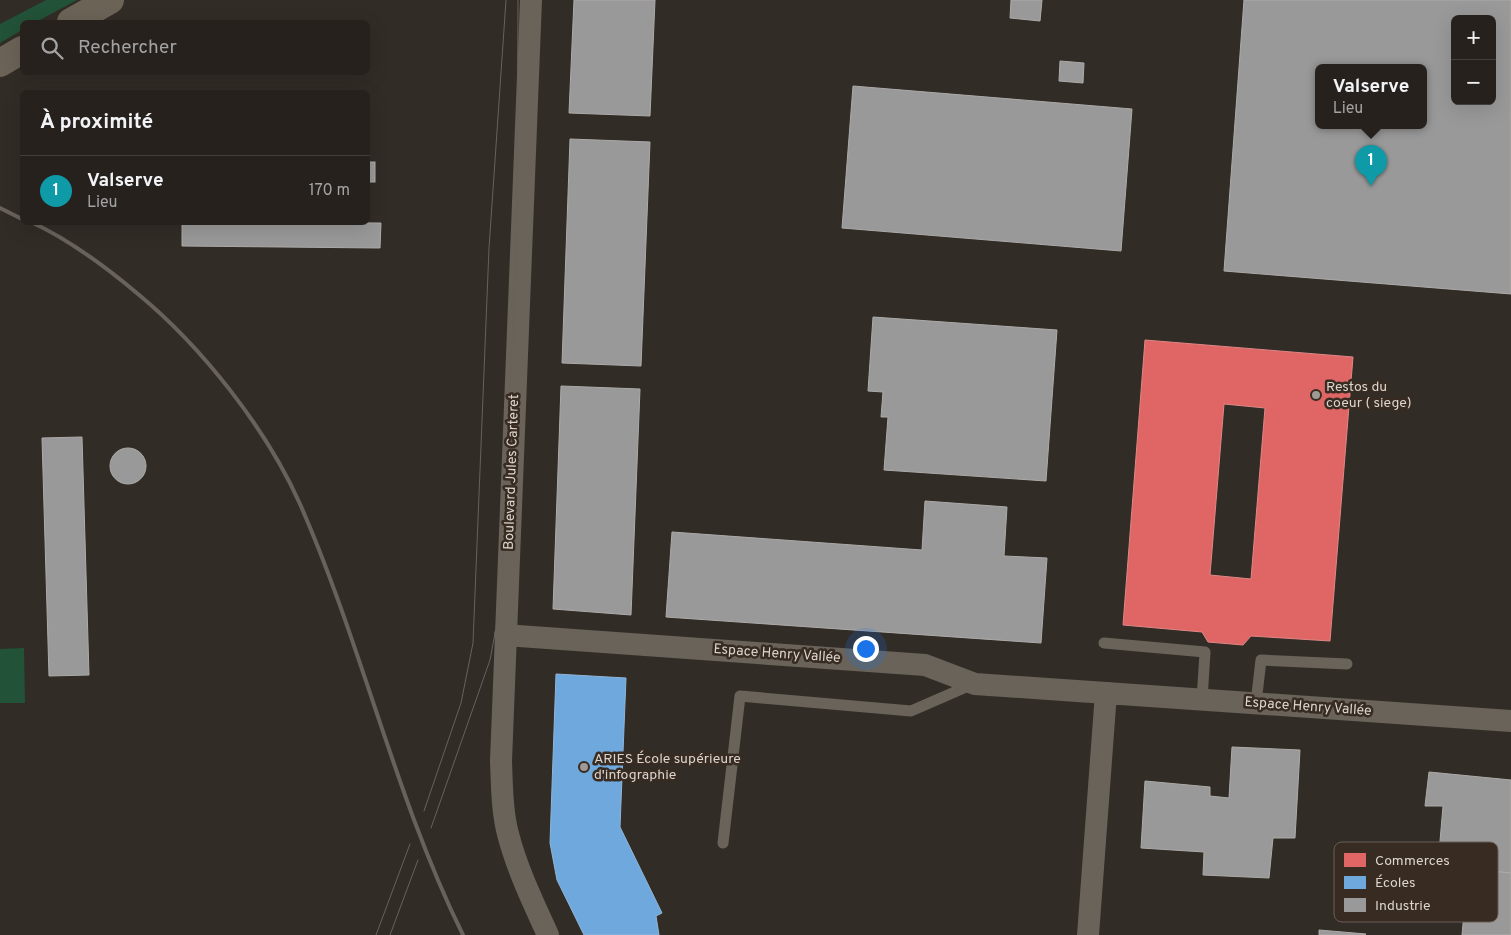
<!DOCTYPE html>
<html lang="fr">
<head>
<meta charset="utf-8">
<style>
	:root { --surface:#26211d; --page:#2e2926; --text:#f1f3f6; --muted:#a4a3a4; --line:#423e3b; --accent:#0b8043 }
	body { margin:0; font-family:Overpass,sans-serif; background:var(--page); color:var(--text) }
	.controls { position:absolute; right:15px; top:15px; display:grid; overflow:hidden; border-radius:8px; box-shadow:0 5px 20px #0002 }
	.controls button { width:45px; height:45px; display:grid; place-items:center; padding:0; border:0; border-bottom:1px solid var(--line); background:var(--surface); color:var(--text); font:25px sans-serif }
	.you { position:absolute; left:865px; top:648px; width:18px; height:18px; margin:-12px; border:4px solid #fff; border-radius:50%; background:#1a73e8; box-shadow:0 0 0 8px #1a73e833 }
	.badge { display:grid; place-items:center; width:32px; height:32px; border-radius:50%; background:var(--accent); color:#fff; font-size:16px; font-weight:700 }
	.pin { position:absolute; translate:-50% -41px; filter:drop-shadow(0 1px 2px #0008) }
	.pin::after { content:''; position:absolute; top:26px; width:18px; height:15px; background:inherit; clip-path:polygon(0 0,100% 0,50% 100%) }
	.popup { position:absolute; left:1315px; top:64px; width:112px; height:65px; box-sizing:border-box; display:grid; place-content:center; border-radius:8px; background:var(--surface); filter:drop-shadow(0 1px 4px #0005); font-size:16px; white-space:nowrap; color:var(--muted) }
	.popup b { font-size:19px; color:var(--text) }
	.popup::after { content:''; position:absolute; left:50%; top:100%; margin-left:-10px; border:10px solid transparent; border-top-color:var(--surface) }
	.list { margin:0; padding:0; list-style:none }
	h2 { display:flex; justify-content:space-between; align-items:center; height:65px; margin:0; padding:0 20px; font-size:21px }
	h2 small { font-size:16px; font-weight:400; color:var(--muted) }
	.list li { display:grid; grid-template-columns:32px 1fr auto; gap:15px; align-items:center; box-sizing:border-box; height:70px; padding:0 20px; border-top:1px solid var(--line) }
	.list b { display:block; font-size:19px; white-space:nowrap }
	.list p { margin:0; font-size:16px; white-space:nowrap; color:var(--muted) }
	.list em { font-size:16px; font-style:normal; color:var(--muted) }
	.icon { flex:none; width:28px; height:28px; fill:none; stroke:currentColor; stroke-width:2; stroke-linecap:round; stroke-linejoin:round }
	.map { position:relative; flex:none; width:1511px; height:935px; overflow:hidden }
	.search { position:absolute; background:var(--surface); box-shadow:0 5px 20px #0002; left:20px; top:20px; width:350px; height:55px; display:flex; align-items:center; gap:12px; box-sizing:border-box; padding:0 18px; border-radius:8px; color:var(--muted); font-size:19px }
	.panel { position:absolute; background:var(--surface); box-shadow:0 5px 20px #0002; left:20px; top:90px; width:350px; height:135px; border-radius:8px }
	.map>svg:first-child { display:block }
	.green { fill:#225237 }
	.shops { fill:#e06666; stroke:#df8785; fill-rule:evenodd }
	.schools { fill:#6fa8dc; stroke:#90b5d8 }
	.industry { fill:#999; stroke:#adaba9; fill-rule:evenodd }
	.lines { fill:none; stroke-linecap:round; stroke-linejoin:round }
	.service { stroke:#6a635a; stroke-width:11 }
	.minor { stroke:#6a635a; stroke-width:22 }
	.primary { stroke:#6c6357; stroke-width:28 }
	.tram { stroke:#68625b; stroke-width:1 }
	.rail { stroke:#68625b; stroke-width:4 }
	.poi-dot { fill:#a09994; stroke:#372b22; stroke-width:2 }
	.labels { text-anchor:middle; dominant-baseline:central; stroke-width:5; stroke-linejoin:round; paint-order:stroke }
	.poi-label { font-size:14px; fill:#dcd4ce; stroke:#372b22; text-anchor:start }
	.street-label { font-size:14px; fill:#dcd4ce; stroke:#372b22 }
	.key { fill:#372b22; stroke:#695e56; stroke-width:1 }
	.key-label { font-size:14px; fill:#dcd4ce }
</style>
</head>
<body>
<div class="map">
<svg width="1511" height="935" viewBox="0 0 1511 935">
	<rect width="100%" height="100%" fill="#322c27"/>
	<g class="green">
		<path d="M46,0h31l-41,22h-14v8l-22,13v-19z"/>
		<path d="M24,648l1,55h-25v-54z"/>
	</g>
	<path class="shops" d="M1145,340l208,17 -23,284 -79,-5 -8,9 -35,-3 -6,-10 -79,-7zM1224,404l41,4 -14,171 -41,-4z"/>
	<path class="schools" d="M556,674l70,4 -6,149 42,86 -6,3 3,19h-75l-27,-55 -7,-37z"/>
	<g class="industry">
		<path d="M574,0h81l-5,116 -81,-3z"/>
		<path d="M1011,0h31l-2,21 -30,-3z"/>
		<path d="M1244,0h267v294l-287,-23zM1455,19h37v82h-37zM1318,67h106v58h-106z"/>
		<path d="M1060,61l24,2 -1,20 -24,-2z"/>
		<path d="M853,86l279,23 -11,142 -279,-23z"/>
		<path d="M570,139l80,3 -9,224 -79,-3z"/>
		<rect x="368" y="162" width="7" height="20"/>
		<path d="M182,222l199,1 -1,25 -198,-2z"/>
		<path d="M873,317l184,13 -11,151 -162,-11 4,-53h-7l2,-25 -15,-1z"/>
		<path d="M561,386l79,3 -9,226 -78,-6z"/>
		<path d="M82,437l7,238 -40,1 -7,-238z"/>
		<circle cx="128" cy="466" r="18"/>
		<path d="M925,501l82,6 -3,49 43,2 -6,85 -375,-26 6,-85 250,18z"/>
		<path d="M1232,747l68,3 -5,88h-22l-4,40 -66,-3 1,-23 -63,-4 4,-67 65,6v9l19,2z"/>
		<path d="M1429,772l82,8v93l-90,-7 1,-14 17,1 4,-47h-18z"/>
		<path d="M1417,866l51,3 -1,13h-4l-1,19 -19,-1 1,-16 -28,-2z"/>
		<path d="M1468,869l43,4v62h-49z"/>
		<path d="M1319,930l47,4 -1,1h-46z"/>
	</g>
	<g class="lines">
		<g class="service">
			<path d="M1104,643l101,9 -3,48"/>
			<path d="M1256,703l5,-43 86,4"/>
			<path d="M723,843l17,-147 171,15 62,-27"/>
		</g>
		<g class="minor">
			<path d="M531,0l-30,761c1,25 1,50 7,73 9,35 25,68 40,101"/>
			<path d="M505,635l420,30 50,19 131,9"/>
			<path d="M1088,935l18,-242 405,28"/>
		</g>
		<g class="primary">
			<path d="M71,22l39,-22"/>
			<path d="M0,63l22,-13"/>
		</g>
		<g class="tram">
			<path d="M424,811l37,-108 12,-60 16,-395 17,-248"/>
			<path d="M431,828l59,-168 12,-64 15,-377 1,-219"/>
			<path d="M376,935l34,-91"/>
			<path d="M390,935l28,-75"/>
		</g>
		<g class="rail">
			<path d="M0,208l22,11"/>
			<path d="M31,222c39,18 75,45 107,72 64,53 128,134 162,210 62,141 95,293 163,431"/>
		</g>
	</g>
	<g class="poi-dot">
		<circle cx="1316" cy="395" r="5"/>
		<circle cx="584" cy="767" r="5"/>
	</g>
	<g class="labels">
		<g class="poi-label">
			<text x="1326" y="387">Restos du<tspan x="1326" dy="16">coeur ( siege)</tspan></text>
			<text x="594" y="759">ARIES École supérieure<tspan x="594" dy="16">d'infographie</tspan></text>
		</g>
		<g class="street-label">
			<text transform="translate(512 472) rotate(-88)">Boulevard Jules Carteret</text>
			<text transform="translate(777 654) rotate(4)">Espace Henry Vallée</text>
			<text transform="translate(1308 707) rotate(4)">Espace Henry Vallée</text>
		</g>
	</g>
	<rect x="1334" y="842" width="164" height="80" rx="8" class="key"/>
	<rect x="1344" y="853" width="22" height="14" fill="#e06666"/>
	<rect x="1344" y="876" width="22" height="13" fill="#6fa8dc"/>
	<rect x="1344" y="898" width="22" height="14" fill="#999"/>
	<g class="key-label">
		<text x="1375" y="865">Commerces</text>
		<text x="1375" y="887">Écoles</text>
		<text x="1375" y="910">Industrie</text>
	</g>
</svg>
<div class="controls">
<button>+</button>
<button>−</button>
</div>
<div class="you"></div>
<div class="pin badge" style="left:1371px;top:186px;background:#0f9aa8">1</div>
<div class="popup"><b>Valserve</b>Lieu</div>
<div class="search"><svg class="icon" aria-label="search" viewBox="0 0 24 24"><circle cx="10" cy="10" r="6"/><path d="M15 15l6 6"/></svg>Rechercher</div>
<section class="panel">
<h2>À proximité<small></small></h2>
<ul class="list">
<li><span class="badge" style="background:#0f9aa8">1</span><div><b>Valserve</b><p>Lieu</p></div><em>170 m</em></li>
</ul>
</section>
</div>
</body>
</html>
